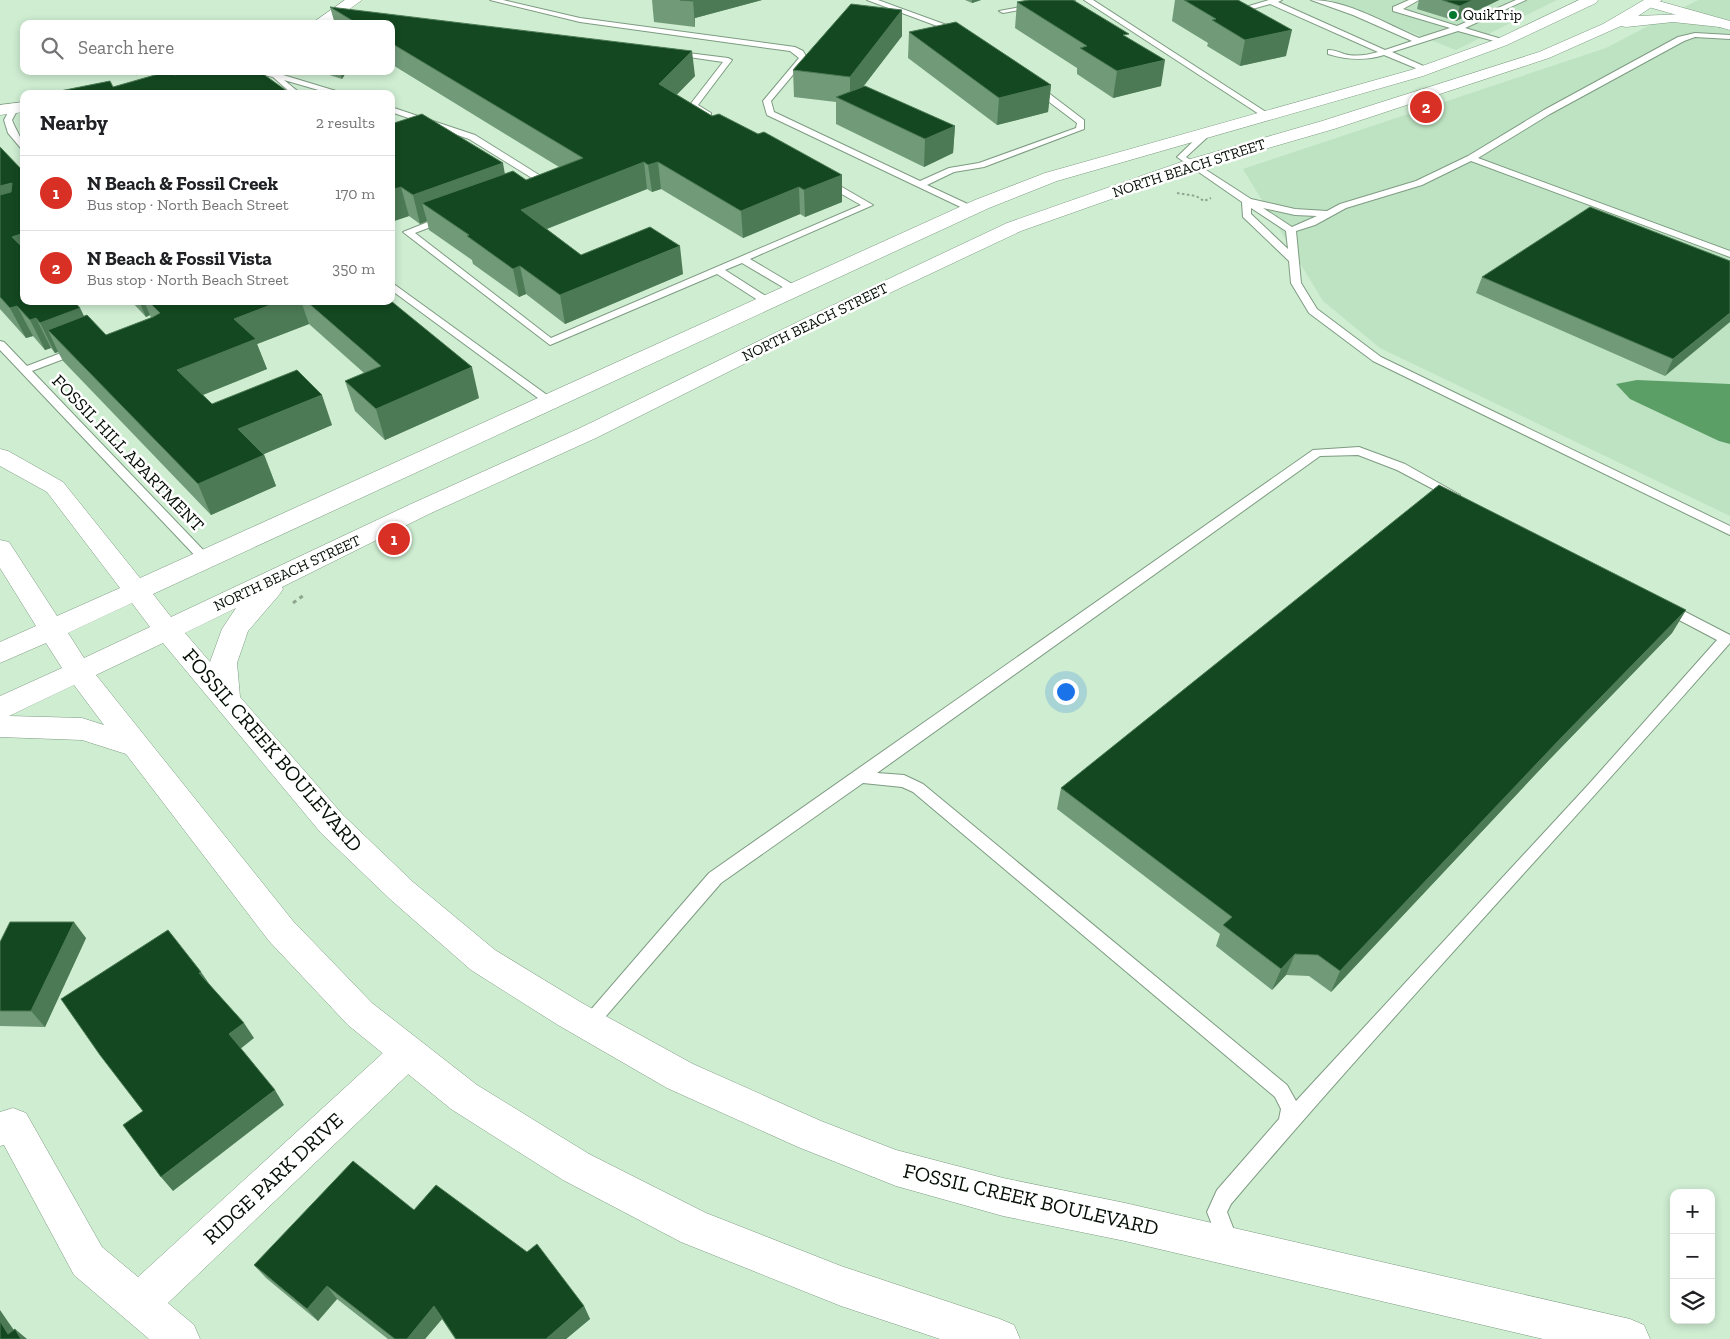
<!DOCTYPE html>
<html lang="en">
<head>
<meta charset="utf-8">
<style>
	:root { --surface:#fff; --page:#f2f2f2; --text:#202124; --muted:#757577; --line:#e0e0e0; --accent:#d93025 }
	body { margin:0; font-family:"Zilla Slab",serif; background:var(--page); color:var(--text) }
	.controls { position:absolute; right:15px; bottom:15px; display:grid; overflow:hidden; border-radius:10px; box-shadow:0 2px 8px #0003 }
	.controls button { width:45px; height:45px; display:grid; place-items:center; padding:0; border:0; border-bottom:1px solid var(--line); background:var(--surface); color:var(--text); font:25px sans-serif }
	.you { position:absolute; left:1065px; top:691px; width:18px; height:18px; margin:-12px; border:4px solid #fff; border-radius:50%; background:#1a73e8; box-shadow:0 0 0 8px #1a73e833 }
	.badge { display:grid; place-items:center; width:32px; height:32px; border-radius:50%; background:var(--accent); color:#fff; font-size:16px; font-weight:700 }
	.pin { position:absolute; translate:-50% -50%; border:2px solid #fff; box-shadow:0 1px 5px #0006 }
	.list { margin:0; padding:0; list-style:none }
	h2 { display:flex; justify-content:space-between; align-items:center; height:65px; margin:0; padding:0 20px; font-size:21px }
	h2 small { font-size:16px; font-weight:400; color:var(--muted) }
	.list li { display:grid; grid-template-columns:32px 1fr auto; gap:15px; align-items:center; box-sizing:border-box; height:75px; padding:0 20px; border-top:1px solid var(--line) }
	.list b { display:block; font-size:19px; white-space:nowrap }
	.list p { margin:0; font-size:16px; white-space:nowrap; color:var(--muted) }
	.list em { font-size:16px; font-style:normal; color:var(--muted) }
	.icon { flex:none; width:28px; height:28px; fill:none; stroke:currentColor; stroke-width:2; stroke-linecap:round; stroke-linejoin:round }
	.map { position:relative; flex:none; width:1730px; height:1339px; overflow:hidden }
	.search { position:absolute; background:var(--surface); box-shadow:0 2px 8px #0003; left:20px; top:20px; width:375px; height:55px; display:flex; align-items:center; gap:12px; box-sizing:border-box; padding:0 18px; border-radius:10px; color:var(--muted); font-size:19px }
	.panel { position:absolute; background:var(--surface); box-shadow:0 2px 8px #0003; left:20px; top:90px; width:375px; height:215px; border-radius:10px }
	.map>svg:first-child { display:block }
	.built { fill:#bee3c2 }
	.water { fill:#5b9e66 }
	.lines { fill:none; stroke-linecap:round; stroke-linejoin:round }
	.service-casing { stroke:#7e9b82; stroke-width:2 }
	.minor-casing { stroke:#7e9b82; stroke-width:1 }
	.tertiary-casing { stroke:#7e9b82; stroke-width:1 }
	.secondary-casing { stroke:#7e9b82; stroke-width:1 }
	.path-far1 { stroke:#8ea690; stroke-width:2; stroke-dasharray:2.5 2.5; stroke-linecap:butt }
	.path { stroke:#8ea690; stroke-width:3; stroke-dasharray:4 4; stroke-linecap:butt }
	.service { fill:#fff; fill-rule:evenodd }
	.minor { fill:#fff; fill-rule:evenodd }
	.tertiary { fill:#fff; fill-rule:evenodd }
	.secondary { fill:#fff; fill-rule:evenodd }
	.wall { fill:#719a78 }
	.shaded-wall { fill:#4c7a55 }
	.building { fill:#144820; stroke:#4c7a55 }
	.poi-dot { fill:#00782e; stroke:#fff; stroke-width:2 }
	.labels { text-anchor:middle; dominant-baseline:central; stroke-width:5; stroke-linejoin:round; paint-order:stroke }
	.far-poi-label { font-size:15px; fill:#050f06; stroke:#fff; text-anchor:start }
	.far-street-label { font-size:15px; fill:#050f06; stroke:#fff }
	.street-label { font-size:18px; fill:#050f06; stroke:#fff }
	.near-street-label { font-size:21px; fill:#050f06; stroke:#fff }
</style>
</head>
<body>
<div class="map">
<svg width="1730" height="1339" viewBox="0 0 1730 1339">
	<rect width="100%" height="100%" fill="#ceedd1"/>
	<g class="built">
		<path d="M1329,0h228l-101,50z"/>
		<path d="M1698,0h32v516l-350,-168 -57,-47 -80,-132 363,-121z"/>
	</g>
	<path class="water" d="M1637,380l93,4v60l-11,-3 -89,-42 -14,-15z"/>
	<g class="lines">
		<g class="service-casing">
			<g id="service">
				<path d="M490,0h13l77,18 215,29 8,4 4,7 -36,43 3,11 146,69 29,-13 30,-5 97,-35 1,-5 -45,-34v-4h6l46,35v9l-100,38 -30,5 -27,13 47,22v4l-3,1 -204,-97 -4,-14 36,-43 -9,-7 -210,-29z"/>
				<path d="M867,0h11l85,31 -7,2z"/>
				<path d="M1058,0h17l-72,13 -4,-2z"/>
				<path d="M1084,0h9l176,114 -7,2z"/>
				<path d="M1269,0h13l-4,2 107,48 27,-9 -59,-26 -42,-15c37,0 75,24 108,38l31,-10 -57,-17v-4l16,-7h10l-16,9 54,17 59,-26h10l-61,28 40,12v4l-47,-13 -66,21 36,16v4h-3l-41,-17c-19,6 -36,5 -56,-1v-4c6,0 11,2 16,4 11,3 24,1 34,-2l-108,-48 -21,6 6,5 -4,2 -12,-8z"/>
				<path d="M1695,33l35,2v4l-35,-2 -11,4 -134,73 -72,44 252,93v6l-259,-96 -49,24 -76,23 -31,17 -19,6 5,52 16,26 64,48 349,169v9l-357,-174 -64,-48 -18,-30 -2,-22 -46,-44 -1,-15 -65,-45 30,-29h6v4l-27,25 65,42 44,10 32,2 13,-7 76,-23 52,-25 76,-46 134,-73zM1251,208l35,23 2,18 -37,-35zM1263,208l32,7 22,1 -25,11z"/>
				<path d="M672,51l56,7 4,2 -34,45 13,8v4h-6l-16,-11 34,-44 -48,-7 -4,-2z"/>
				<path d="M264,71h6l76,23h-14l-48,-14 17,14h-9l-19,-17 -9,-2z"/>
				<path d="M11,107l7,2 -6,11c4,11 12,20 12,32l-16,-19 -4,-13z"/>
				<path d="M391,107l84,28 77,48 -11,3 -1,-3 -71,-44 -78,-27z"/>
				<path d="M822,179h6l45,26 -123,54 49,29v4h-8l-49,-29 -17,7 47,30v4h-8l-47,-30 -167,71 -147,-113 40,-16h6v4l-34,13 136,105 310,-133 -39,-22z"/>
				<path d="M391,282l163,118v4h-8l-155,-114z"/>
				<path d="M0,341l4,1 23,24 47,-18h8v4l-50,19 177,185 2,3 -2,3h-8l-201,-212z"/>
				<path d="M1359,447l46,17 55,31 -6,4 -4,-1 -53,-28 -39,-15 -38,1 -443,317 27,2 19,9 364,301 9,16 292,-316 129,-145 -55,-29 -2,-3 2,-3h10l58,30v8c-165,188 -337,371 -499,561l-4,8 12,31 -3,7 -7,3 -7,-3 -15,-38 10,-22 62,-71 2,-10 -6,-12 -362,-305 -11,-5 -39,-4 -142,100 -127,147 -6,3 -6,-3 -3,-5 3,-5 127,-147 604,-423z"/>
			</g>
		</g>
		<g class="minor-casing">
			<g id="minor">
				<path d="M1645,0h10l75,21v9l-85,-24 -2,-3z"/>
				<path d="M408,1036l12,5 5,11 -5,11 -252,240 26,22 6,14h-51l-75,-64 -70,-130 -4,1v-34l13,-4 13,5 76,134 36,30 258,-236z"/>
			</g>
		</g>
		<g class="tertiary-casing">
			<g id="tertiary">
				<path d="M345,0h17l-33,24h-18z"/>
				<path d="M24,102v10l-24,3v-10z"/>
			</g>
		</g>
		<g class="secondary-casing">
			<path id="secondary" d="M1579,0h19l-2,3 -89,42 -84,31 -366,105 -68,27 -836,386 18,23 240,-113 169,-76 230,-112 197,-93 180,-63 135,-39 217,-69 64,-28 41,-24h18l-24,16 47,-2 40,6 2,3 -7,4 -47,-5 -47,5 -5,-1 -72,32 -215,71 -135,39 -178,63 -197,93 -228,114 -167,76 -147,73 1,2 -4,6 -31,36 -11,32 3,34 103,118 70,67 82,68 87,53 111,61 128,57 75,29 107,28 122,25 505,116 14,6 6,14h-107l-418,-98 -122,-25 -107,-30 -98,-39 -131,-59 -109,-63 -87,-55 -80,-70 -70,-67 -158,-190 -67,32 197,246 79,82 105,82 112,69 117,59 135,53 159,53 14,6 6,14h-80l-99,-33 -160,-64 -118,-62 -112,-71 -103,-84 -79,-84 -143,-187 -44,-14 -82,-3v-41l62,-28 -16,-25 -46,20v-21l36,-16 -36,-58v-28l9,2 48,74 63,-28 -73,-96 -47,-26v-17l8,2 55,31 77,96 835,-378 70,-27 366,-103 86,-31zM132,603l18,24 -66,31 -16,-25zM236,608l-14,21 -12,33 -25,-29zM74,685l30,40 -22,-7 -73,-2z"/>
		</g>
		<path class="path-far1" d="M1177,193l19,3 8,5 7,-3"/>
		<path class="path" d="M293,603l11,-8"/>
		<use href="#service" class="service"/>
		<use href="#minor" class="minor"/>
		<use href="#tertiary" class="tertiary"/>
		<use href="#secondary" class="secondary"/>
	</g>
	<g class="wall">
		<path d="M652,0h110l-67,18v9l-41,-5z"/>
		<path d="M965,0h16l-9,3z"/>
		<path d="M1175,0h63l48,56 -46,10 -33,-20 1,-3 -36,-22z"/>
		<path d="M1419,0h80l-43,21 -39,-12z"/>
		<path d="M1017,2l111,36 33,48 -48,12 -36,-24v-6l-62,-40z"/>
		<path d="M330,7l365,69 -19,19 36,21 46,18 84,41v27l-37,15 -5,-3 -57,24 -82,-49 -9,3 -5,-3 -100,40 34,26 102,19 -118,50 -39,-30 -7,3 -46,-33 -1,-4 -43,-30 -2,-9 -7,3 -11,-8 -18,6v-98l114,50 21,6 33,-13 -168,-103v-40h-56z"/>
		<path d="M902,10v26l-39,50 92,40 -2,27 -29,14 -88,-43v-22l-42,-5 -1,-27z"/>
		<path d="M909,32l142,53 -3,27 -51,13 -89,-67z"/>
		<path d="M317,71h30l-5,8z"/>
		<path d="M0,147l24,154 56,7 4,8 22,19 45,-17 -1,-3 -4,2 -15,-16h260l88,97 -94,42 -30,-29 -10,-30 19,-8 -55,-49 -52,20 10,25 -64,26 9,9 120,21 -68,29 12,32 -65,29 -148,-154 -5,-9 -3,1 -4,-5 -6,2 -12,-14 -7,2 -26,-29z"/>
		<path d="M1730,261l-65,115 -189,-83 6,-16z"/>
		<path d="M1686,610l-14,23 -123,127 -218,232 -22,-16 -23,-1 -14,15 -56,-44 4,-12 -163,-125 4,-21z"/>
		<path d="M86,938l-41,89 -45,-1v-84z"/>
		<path d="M414,1210l170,96 6,13 -24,20h-111l-13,-20 -17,20h-37l-51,-40 -19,22 -52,-43 -12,-13z"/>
	</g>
	<g class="shaded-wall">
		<path d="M693,0h69l-67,18v9z"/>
		<path d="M972,0h9l-9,3z"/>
		<path d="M1473,0h26l-43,21 4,-15z"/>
		<path d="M902,10v26l-52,68v-27z"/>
		<path d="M1292,30l-6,26 -46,10 5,-26z"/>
		<path d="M692,51l3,25 -33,34 -3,-26z"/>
		<path d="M1165,60l-4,26 -48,12 4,-27z"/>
		<path d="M340,71h7l-5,8z"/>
		<path d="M1051,85l-3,27 -51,13 2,-27z"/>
		<path d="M955,126l-2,27 -29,14 1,-28z"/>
		<path d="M644,162l3,27 -121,48 -5,-27z"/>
		<path d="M658,162l3,27 -9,3 -4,-27z"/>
		<path d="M503,163l5,29 -86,11 5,18 -7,3 -7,-29z"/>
		<path d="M842,175v27l-37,15 -1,-27z"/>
		<path d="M12,183l12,26 -24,9v-32z"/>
		<path d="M401,187l8,29 -18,6v-32z"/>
		<path d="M799,187l1,27 -57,24 -2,-27z"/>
		<path d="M24,233v28l-12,-24z"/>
		<path d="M680,246l3,28 -118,50 -5,-29z"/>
		<path d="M520,266l6,28 -7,3 -6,-28z"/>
		<path d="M139,301h5l6,14 -4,2z"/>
		<path d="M281,301h20l8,23 -52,20 10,25 -77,31 -13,-30 57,-51z"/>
		<path d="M17,306l16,30 -7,2 -16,-30z"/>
		<path d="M80,308l14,30 -46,-8 10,22 -3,1 -15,-30z"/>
		<path d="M1730,313v9l-65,54 8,-17z"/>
		<path d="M36,318l15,30 -6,2 -15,-30z"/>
		<path d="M472,367l7,31 -94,42 -9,-31z"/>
		<path d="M322,395l10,30 -82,35 -12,-31z"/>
		<path d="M264,455l12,31 -65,29 -13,-31z"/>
		<path d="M1686,610l-14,23 -123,127 -218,232 9,-21 221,-233z"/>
		<path d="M74,922l12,16 -41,89 -14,-16z"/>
		<path d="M1295,954l-9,21 -14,15 9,-21z"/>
		<path d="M201,972l11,16 -13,-15z"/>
		<path d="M244,1023l10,15 -15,12 -10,-16z"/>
		<path d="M275,1090l9,15 -111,86 -12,-14z"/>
		<path d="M327,1286l10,13 -19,22 -11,-12z"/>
		<path d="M434,1306l8,13 -17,20h-18z"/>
		<path d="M584,1306l6,13 -24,20h-20z"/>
		<path d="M0,1310l20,29 -12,-5 -8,-13z"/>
		<path d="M15,1329l12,10h-6z"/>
	</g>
	<g class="building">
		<path d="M680,0h13v1z"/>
		<path d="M1029,0h44l56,34 -6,1 42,25 -48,11 -37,-23 7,-2 -70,-44z"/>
		<path d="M1184,0h54l54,30 -47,10 -33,-20 4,-1z"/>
		<path d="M1442,0h31l-13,6z"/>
		<path d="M851,4l51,6 -52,67 -57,-7z"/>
		<path d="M330,7l362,44 -33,33 53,32 7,-2 39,20 6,-2 78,43 -38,15 -5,-3 -58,24 -83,-49 -10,3 -4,-3 -123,48 60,45 69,-28 30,19 -120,49 -40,-29 -7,3 -46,-33 2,-1 -47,-32 91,-32 13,9 57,-22 -192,-115v-19h-33z"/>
		<path d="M956,22l95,63 -52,13 -90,-66z"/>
		<path d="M169,71l6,4 15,-4h69l32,23h-246l65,-13 3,6z"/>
		<path d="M865,86l90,40 -30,13 -89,-42z"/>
		<path d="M422,114l81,49 -90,32 -12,-8 -10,3v-66z"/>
		<path d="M0,147l24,25v61l-12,4 12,12v52h50l6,7 -40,15 -4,-5 -6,2 -13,-14 -7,2 -10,-11v-102l11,-3 1,-9 -12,3z"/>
		<path d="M1590,207l140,54v52l-57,46 -191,-82z"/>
		<path d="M148,301h133l-47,18 22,20 -79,31 35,34 85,-34 25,25 -84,34 26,26 -66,29 -150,-154 39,-15 19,20 47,-18 7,-4z"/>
		<path d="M306,301h85l81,66 -96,42 -31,-28 36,-15z"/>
		<path d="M1439,485l247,125 -125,128 -221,233 -22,-16 -23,-1 -14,15 -58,-44 9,-8 -171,-129z"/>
		<path d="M10,922h64l-43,89h-31v-69z"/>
		<path d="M168,930l33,42 -2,1 45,50 -15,11 46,56 -114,87 -38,-52 20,-14 -43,-56 -39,-56z"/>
		<path d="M353,1161l61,49 22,-25 91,67 10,-8 47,62 -38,33h-90l-22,-33 -27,33h-12l-68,-53 -20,23 -53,-44z"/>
		<path d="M0,1321l8,13 7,-5 6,10h-21z"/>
	</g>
	<circle class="poi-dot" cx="1453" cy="15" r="5"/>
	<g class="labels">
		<g class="far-poi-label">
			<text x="1463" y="15">QuikTrip</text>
		</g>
		<g class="far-street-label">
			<text transform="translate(1189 168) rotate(-18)">NORTH BEACH STREET</text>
			<text transform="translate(815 322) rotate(-26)">NORTH BEACH STREET</text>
			<text transform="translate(287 573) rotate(-25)">NORTH BEACH STREET</text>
		</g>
		<g class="street-label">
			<text transform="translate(128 453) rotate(46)">FOSSIL HILL APARTMENT</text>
		</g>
		<g class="near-street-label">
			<text transform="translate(273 750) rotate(49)">FOSSIL CREEK BOULEVARD</text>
			<text transform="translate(273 1178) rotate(-43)">RIDGE PARK DRIVE</text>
			<text transform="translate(1031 1199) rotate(13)">FOSSIL CREEK BOULEVARD</text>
		</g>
	</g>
</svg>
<div class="controls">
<button>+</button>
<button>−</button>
<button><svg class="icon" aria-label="layers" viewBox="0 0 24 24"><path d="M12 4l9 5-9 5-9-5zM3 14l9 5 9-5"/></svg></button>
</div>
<div class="you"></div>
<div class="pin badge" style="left:394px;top:539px">1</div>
<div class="pin badge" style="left:1426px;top:107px">2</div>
<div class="search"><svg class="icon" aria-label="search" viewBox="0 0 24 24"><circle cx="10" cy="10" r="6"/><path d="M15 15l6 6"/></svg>Search here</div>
<section class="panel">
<h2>Nearby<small>2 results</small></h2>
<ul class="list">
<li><span class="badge">1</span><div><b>N Beach &amp; Fossil Creek</b><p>Bus stop · North Beach Street</p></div><em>170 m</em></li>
<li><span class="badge">2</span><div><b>N Beach &amp; Fossil Vista</b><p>Bus stop · North Beach Street</p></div><em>350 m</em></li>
</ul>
</section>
</div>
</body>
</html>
